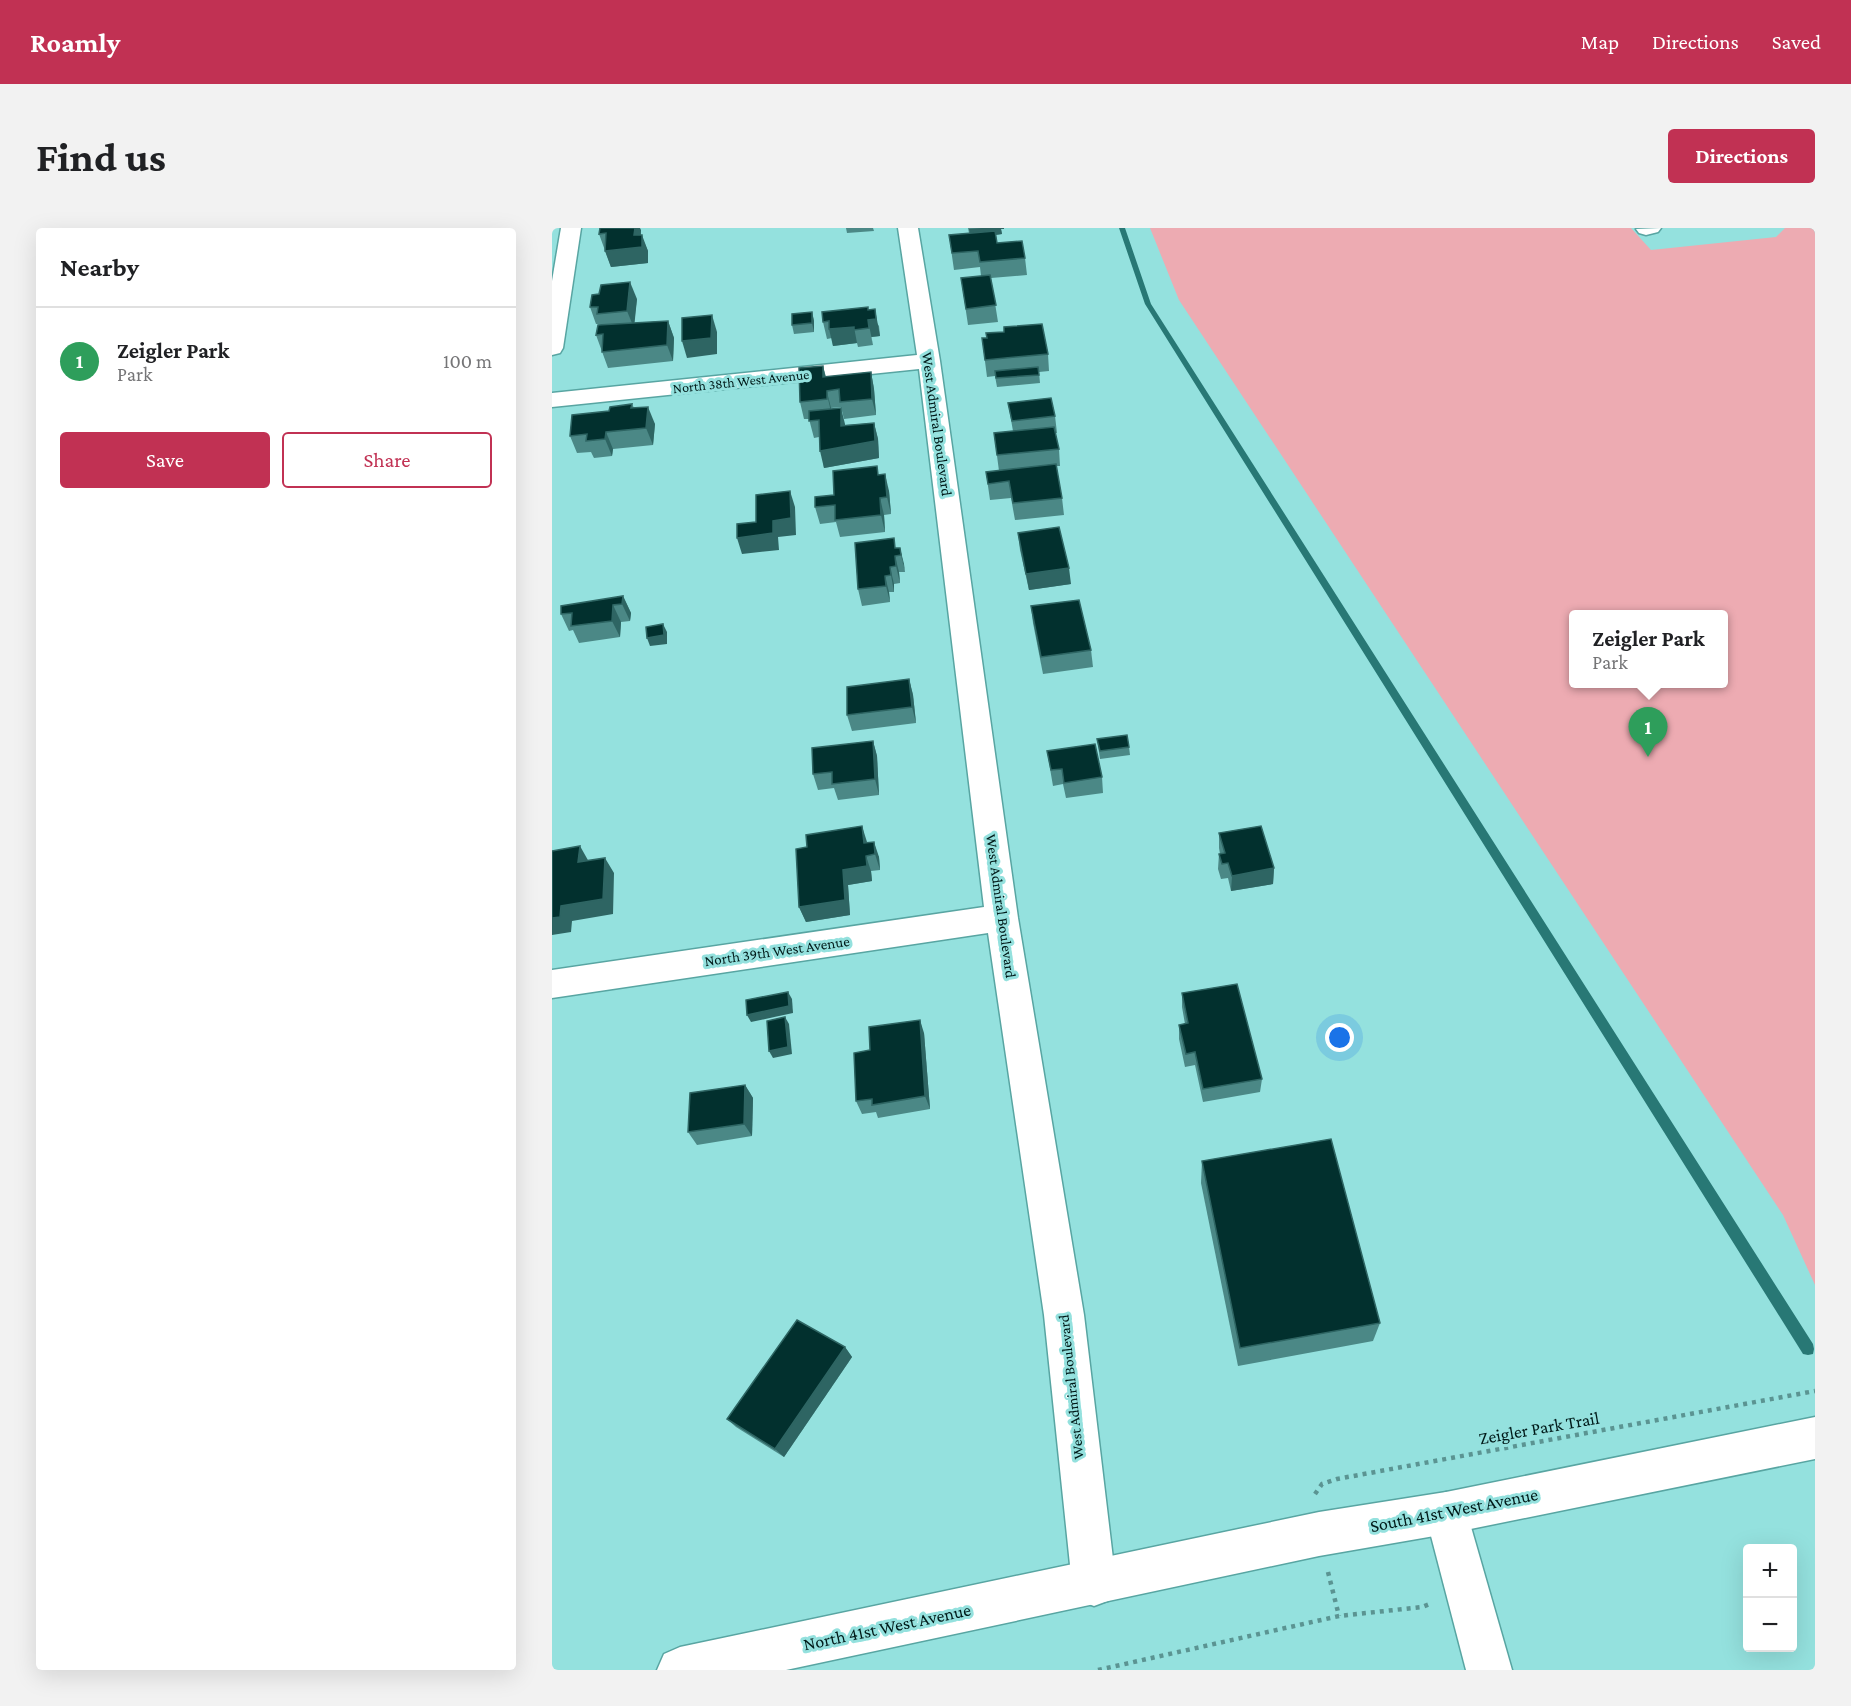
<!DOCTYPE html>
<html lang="en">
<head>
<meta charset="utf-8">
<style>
	:root { --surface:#fff; --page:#f2f2f2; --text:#202124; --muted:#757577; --line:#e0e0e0; --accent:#c13153 }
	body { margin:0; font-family:"Crimson Pro",serif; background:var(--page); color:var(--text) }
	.controls { position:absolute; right:18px; bottom:18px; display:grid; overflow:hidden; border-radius:6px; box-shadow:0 6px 24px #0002 }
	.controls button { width:54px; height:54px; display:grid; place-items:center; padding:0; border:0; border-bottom:2px solid var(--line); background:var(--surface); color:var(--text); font:30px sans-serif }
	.you { position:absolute; left:788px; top:810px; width:21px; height:21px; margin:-15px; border:4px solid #fff; border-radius:50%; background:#1a73e8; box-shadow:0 0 0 9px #1a73e833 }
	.badge { display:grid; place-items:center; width:39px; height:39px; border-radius:50%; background:var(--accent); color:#fff; font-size:20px; font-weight:700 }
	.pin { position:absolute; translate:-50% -50px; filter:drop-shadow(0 2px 3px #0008) }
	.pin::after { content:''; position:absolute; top:32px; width:21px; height:18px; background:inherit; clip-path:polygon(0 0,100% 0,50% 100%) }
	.popup { position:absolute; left:1017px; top:382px; width:159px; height:78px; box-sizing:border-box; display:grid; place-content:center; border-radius:6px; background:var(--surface); filter:drop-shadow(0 2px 4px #0005); font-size:20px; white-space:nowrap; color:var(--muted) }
	.popup b { font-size:22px; color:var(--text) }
	.popup::after { content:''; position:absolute; left:50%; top:100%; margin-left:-12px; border:12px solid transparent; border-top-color:var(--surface) }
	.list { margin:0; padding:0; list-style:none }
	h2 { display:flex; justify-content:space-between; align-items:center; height:78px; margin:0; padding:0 24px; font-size:26px }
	h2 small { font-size:20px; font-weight:400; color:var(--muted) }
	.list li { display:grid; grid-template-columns:39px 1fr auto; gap:18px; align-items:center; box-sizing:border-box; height:108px; padding:0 24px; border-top:2px solid var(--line) }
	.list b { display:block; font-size:22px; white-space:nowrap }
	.list p { margin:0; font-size:20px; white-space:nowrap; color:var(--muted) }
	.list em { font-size:20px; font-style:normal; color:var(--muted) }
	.actions { display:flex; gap:12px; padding:18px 24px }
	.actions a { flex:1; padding:14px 0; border:2px solid var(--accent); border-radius:6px; text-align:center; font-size:21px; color:var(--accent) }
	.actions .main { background:var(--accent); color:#fff }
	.map { position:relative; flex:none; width:1263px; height:1442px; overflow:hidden; border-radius:6px }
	header { display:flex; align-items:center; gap:36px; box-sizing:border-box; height:84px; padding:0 30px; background:var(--accent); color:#fff }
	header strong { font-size:28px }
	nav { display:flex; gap:33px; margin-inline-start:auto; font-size:21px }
	.intro { display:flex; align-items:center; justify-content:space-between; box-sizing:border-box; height:144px; padding:0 36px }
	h1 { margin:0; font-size:42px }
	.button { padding:15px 27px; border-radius:6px; background:var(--accent); color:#fff; font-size:21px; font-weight:700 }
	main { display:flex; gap:36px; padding:0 36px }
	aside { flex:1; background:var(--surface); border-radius:6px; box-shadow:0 6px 24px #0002 }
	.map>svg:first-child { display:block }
	.green { fill:#edabb2; fill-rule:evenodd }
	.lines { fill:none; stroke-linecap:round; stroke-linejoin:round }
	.stream { fill:#287875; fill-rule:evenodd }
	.minor-casing { stroke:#58a5a2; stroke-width:3 }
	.tertiary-casing { stroke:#58a5a2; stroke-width:3 }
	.path { stroke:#5b9492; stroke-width:4.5; stroke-dasharray:4 5; stroke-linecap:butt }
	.minor { fill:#fff; fill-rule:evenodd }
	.tertiary { fill:#fff; fill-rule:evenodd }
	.wall { fill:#4b8886 }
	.shaded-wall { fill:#2e6563 }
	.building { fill:#02302e; stroke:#2e6563; stroke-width:1.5 }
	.labels { text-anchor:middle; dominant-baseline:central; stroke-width:6; stroke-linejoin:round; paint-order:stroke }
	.far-street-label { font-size:14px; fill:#001a19; stroke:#94e1de }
	.street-label { font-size:15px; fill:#001a19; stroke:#94e1de }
	.near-street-label { font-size:18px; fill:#001a19; stroke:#94e1de }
</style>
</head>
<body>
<header>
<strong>Roamly</strong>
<nav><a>Map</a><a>Directions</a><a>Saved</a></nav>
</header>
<div class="intro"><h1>Find us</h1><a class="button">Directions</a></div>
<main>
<aside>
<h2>Nearby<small></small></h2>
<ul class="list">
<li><span class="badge" style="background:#2e9e5b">1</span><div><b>Zeigler Park</b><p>Park</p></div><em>100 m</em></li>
</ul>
<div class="actions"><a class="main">Save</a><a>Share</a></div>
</aside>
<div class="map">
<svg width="1263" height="1442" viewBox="0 0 1263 1442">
	<rect width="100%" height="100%" fill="#94e1de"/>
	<path class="green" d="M598,0h481l20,22 125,-13 9,-9h30v1057l-32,-70 -604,-915zM1021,386h150v70h-150z"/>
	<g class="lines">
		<path class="stream" d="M567,0h6l26,76 662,1040 1,5 -1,5 -5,1 -5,-1 -658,-1050z"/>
		<g class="minor-casing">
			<g id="minor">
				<path d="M9,0h20l-18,120 -3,5 -8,2v-74z"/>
				<path d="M346,0h20l22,133 78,557 66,397 32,269 -6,16 -16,6 -16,-6 -6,-16 -28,-269 -56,-382 -436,65v-28l432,-63 -65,-538 -367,38v-14l365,-38z"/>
				<path d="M1109,0l-3,4 -12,3 -7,-2 -3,-4z"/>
				<path d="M894,1264l15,6 6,15 45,157h-46l-41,-157 6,-15z"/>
			</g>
		</g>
		<g class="tertiary-casing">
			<path id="tertiary" d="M1263,1189v42l-369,75 -127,22 -533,114h-129l7,-16 16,-7 639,-135 127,-20z"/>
		</g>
		<g class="path">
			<path d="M763,1266l7,-10 15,-5 478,-88"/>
			<path d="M776,1344l11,44"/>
			<path d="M546,1442l241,-54 83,-9 10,-4"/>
		</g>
		<use href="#minor" class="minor"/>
		<use href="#tertiary" class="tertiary"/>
	</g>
	<g class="wall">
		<path d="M294,0h27l1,3 -27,2z"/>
		<path d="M416,0h36l-3,1 1,5 -6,1 1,8 28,15 2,17 -36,3 7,44 -30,3 -7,-47 20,-2 -1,-9 -26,3 -5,-35 20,-2z"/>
		<path d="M89,2v5l7,16v12l-37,4 -12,-33z"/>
		<path d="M85,71l-3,24 34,-2 6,17 -1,23 -65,7 -12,-33 5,-11h-5l-6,-17z"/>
		<path d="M316,82l11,16 1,10 -9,1 2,8 -15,2 -1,-4 -24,3 -1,-8 -5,1 -4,-17z"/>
		<path d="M260,84l2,9v11l-20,2 -2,-9z"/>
		<path d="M452,104l44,22 1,17 -10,1 1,11 -43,4 -2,-11 -8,1 -5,-39h5z"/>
		<path d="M271,138l3,11 45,-5 3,17 2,26 -32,4 -3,-12 -10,1v1l14,16 29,-2 4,16 1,19 -55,10 -5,-31 -5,1 -5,-19h-5l-4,-17z"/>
		<path d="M456,175l47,13 2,17h-2l4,16 1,17h-4l6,32 2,17 -49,5 -4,-22 -21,2 -4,-28 13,-1 -5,-38 19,-2z"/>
		<path d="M80,176l2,4 21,16 -2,21 -40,4 -1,7 -18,2 -3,-6 -14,1 -7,-17 39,-25z"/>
		<path d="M327,247l10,16 2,23 -7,1 1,17 -45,5 -4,-15 -16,2 -5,-17 19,-12z"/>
		<path d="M466,305l53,51 -42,6 -9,-40z"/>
		<path d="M344,320h4l5,24h-6l1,11 -6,1v8h-5l1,10 -28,4 -4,-17z"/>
		<path d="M71,368l8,17 -1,8 -9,1 -1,15 -41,6 -6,-13 -4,1 -8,-17z"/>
		<path d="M479,378l60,44 2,17 -50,7 -10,-51z"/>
		<path d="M357,451l4,16 3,28 -64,8 -5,-16z"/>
		<path d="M545,511l32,8 1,8 -30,4z"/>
		<path d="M321,513l4,15 2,39 -41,5 -4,-12 -16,2 -5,-16z"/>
		<path d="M495,523l55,26 1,16 -37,5 -3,-14 -10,2z"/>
		<path d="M667,605l55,35 -1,16 -42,7 -3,-13 -7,1 -3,-10 1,-15h1l-1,-6z"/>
		<path d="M315,615l12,14 1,13 -9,1 1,10 -24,4 2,30 -44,7 -7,-15z"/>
		<path d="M630,765l80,86 -2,13 -57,10 -8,-37 -10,2 -6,-28v-14l6,-1 -3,-17z"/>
		<path d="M372,805l6,76 -52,9 -2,-6 -14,2 -6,-13 14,-51z"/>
		<path d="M193,857l8,13 -1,38 -55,9 -9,-13z"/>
		<path d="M650,933l178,162 -7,18 -135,25 -37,-183z"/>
		<path d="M293,1119l7,10 -68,100 -48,-30 -9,-8z"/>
	</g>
	<g class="shaded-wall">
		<path d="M83,0h5l1,2 -1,17 2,-12 6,16v12l-37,4 -6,-16 29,-16z"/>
		<path d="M430,0h22v1h-3l1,5 -31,4 -2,-9z"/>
		<path d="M78,54l7,17 -3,29 -7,-17z"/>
		<path d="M323,81l5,27 -9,1 2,8 -5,-25h2z"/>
		<path d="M260,84l2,9v11l-2,-9z"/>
		<path d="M160,87l5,17v22l-30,4 -5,-17z"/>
		<path d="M116,93l6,17 -1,23 -6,-16z"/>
		<path d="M302,99l3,16 -24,3 -4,-17z"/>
		<path d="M271,138l4,17v9l4,16 1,8 -9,-39z"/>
		<path d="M319,144l3,17 2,26 -4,-16z"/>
		<path d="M96,179l7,17 -2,21 -7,-17z"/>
		<path d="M289,180l4,16 1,19 -5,-17z"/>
		<path d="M322,195l4,16 1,19 -55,10 -4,-17z"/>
		<path d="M54,204l7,17 -1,7 -7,-17z"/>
		<path d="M333,246l4,17 2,23 -4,-17z"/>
		<path d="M238,263l5,16 1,28 -18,2 1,13 -37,4 -5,-16 36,-17z"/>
		<path d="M328,270l4,17 1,17 -4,-17z"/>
		<path d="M348,320l4,16 1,8 -4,-17z"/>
		<path d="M343,328l4,16 1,11 -4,-17z"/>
		<path d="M338,339l4,17v8l-3,-17z"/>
		<path d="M517,340l2,16 -42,6 -3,-16z"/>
		<path d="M333,348l4,16 1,10 -4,-16z"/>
		<path d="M71,368l8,17 -1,8 -8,-17z"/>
		<path d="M61,377l8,17 -1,15 -8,-16z"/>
		<path d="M111,396l4,8v12l-17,2 -3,-8z"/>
		<path d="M357,451l4,16 3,28 -4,-16z"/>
		<path d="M321,513l4,15 2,39 -4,-16z"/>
		<path d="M310,598l5,16 2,13 -5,-12z"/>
		<path d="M322,614l5,15 1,13 -5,-16z"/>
		<path d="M28,618l9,16h-11z"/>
		<path d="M314,628l5,15 1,10 -24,4 2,30 -44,7 -7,-15 44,-37z"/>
		<path d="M53,630l9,15 -1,41 -41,7 -1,11 -19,3v-17l9,-12z"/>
		<path d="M722,640l-1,16 -42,7 1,-15z"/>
		<path d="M236,764l4,7 1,14 -42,9 -4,-7z"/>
		<path d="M233,789l4,7 3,30 -19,4 -4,-7z"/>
		<path d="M368,792l4,13 6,76 -5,-13z"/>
		<path d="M193,857l8,13 -1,38 -8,-12z"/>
		<path d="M293,1119l7,10 -68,100 -9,-8z"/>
	</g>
	<g class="building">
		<path d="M48,0h35l-1,7h8v12l-37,4 1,-18 -7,1z"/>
		<path d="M443,3l2,12 25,-2 3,17 -45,4 -2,-11 -26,2 -3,-18z"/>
		<path d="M438,47l6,30 -30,4 -5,-31z"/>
		<path d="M78,54l-3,29 -30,3 1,-7h-8l2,-12 7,-1 2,-9z"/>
		<path d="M316,79v3l7,-1 1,10 -8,1 1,8 -15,2v-3l-25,2v-8l-6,1 -1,-10z"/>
		<path d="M260,84v11l-20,2v-11z"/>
		<path d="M160,87l-1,23 -29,3v-23z"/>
		<path d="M116,93l-1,24 -65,7 1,-18 -7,1 2,-10z"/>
		<path d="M490,96l6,30 -63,6 -3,-22h5l-1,-5 18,-1v-5z"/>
		<path d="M271,138v11l48,-5 1,27 -32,3 -1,-13 -12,2v8l-27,3 -1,-34z"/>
		<path d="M486,139l1,8 -43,3 -1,-7z"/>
		<path d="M499,170l4,18 -43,5 -4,-18z"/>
		<path d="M80,176l-1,4 17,-1 -2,21 -40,4 -1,7 -19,2 1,-7 -17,2 2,-21 37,-4 1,-4z"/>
		<path d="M289,180v18l33,-3 1,18 -55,10 -1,-31 -10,1v-10z"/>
		<path d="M502,199l5,22 -62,6 -3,-22z"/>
		<path d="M504,236l6,34 -49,5 -4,-22 -21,3 -2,-12z"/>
		<path d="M325,238l1,9 7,-1 2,23 -7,1 1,17 -46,5v-15l-20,2v-10l19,-2 -1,-24z"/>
		<path d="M238,263l1,27 -18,3v12l-36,5v-14l19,-2v-27z"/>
		<path d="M507,299l10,41 -43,6 -8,-41z"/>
		<path d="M342,310l1,10h5l1,7 -6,1 1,10 -6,1 1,8 -6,1 1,10 -28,3 -3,-46z"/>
		<path d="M71,368l-1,8 -9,1 -1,16 -41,5 1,-13 -11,1v-8z"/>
		<path d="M527,372l12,50 -50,7 -10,-51z"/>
		<path d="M111,396l1,11 -17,3 -1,-11z"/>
		<path d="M357,451l3,28 -65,8v-28z"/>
		<path d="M575,507l2,12 -29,4 -3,-12z"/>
		<path d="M321,513l2,38 -43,5v-12l-19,2 -1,-26z"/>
		<path d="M543,516l7,33 -38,6 -2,-14 -11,1 -4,-19z"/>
		<path d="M310,598l2,17 10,-1 1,12 -9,2 1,10 -24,4 2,30 -46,7 -3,-58 11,-2 -1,-12z"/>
		<path d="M709,598l13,42 -42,8 -4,-13 -6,1 -3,-10 6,-1 -6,-20z"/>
		<path d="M28,618l-2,16 27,-4 -2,41 -42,7 -1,11 -8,1v-67z"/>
		<path d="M685,756l25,95 -59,10 -8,-37 -9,2 -7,-29 9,-2 -6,-30z"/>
		<path d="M236,764l1,14 -42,9 -1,-15z"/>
		<path d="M233,789l3,30 -19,4 -2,-30z"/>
		<path d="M368,792l5,76 -53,9v-6l-16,2 -2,-48 16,-3 -1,-23z"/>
		<path d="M193,857l-1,39 -56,8 2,-39z"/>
		<path d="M779,911l49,184 -140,25 -38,-187z"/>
		<path d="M245,1092l48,27 -70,102 -48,-30z"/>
	</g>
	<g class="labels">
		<g class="far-street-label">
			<text transform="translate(189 153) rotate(-6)">North 38th West Avenue</text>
		</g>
		<g class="street-label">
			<text transform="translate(385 196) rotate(82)">West Admiral Boulevard</text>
			<text transform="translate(449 678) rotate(82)">West Admiral Boulevard</text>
			<text transform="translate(225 723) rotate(-8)">North 39th West Avenue</text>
			<text transform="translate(519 1159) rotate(-96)">West Admiral Boulevard</text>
		</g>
		<g class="near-street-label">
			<text transform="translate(987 1200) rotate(-10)">Zeigler Park Trail</text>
			<text transform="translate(902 1282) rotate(-11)">South 41st West Avenue</text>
			<text transform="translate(335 1399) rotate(-12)">North 41st West Avenue</text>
		</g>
	</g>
</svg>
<div class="controls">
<button>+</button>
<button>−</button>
</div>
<div class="you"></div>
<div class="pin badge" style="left:1096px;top:529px;background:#2e9e5b">1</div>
<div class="popup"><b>Zeigler Park</b>Park</div>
</div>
</main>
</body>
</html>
